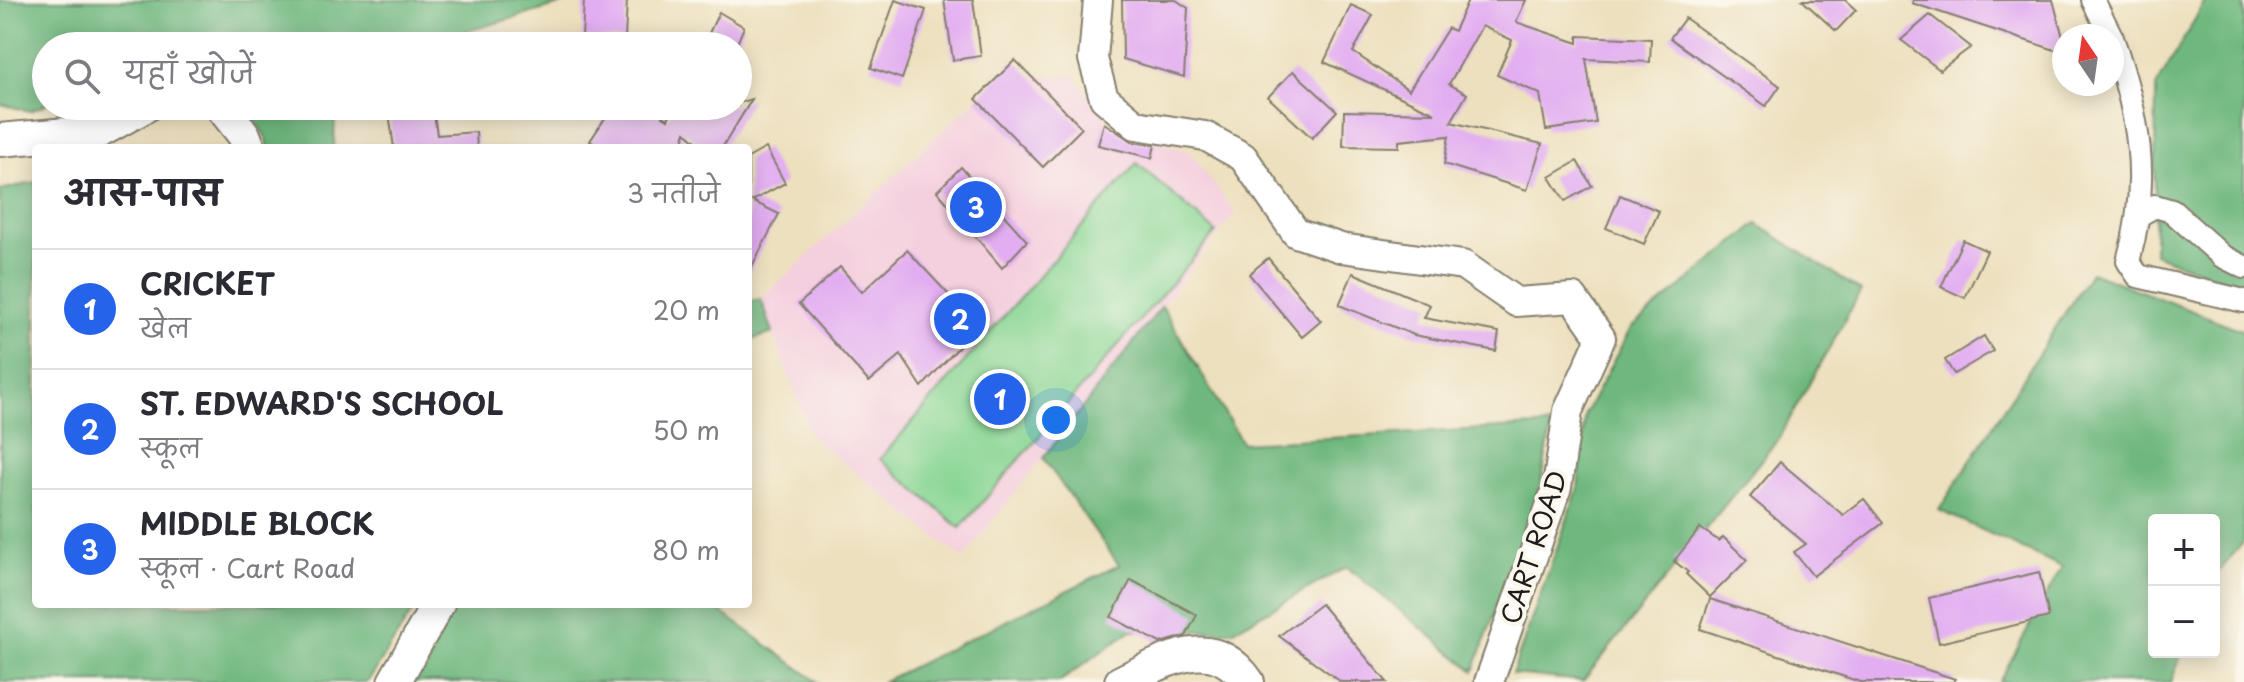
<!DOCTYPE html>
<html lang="hi">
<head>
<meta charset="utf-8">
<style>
	:root { --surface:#fff; --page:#f2f2f3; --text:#2b2b33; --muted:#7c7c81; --line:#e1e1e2; --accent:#2563eb }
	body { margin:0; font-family:"Playpen Sans","Playpen Sans Deva",sans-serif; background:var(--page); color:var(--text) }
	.controls { position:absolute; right:24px; bottom:24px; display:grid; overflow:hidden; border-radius:8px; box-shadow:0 4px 20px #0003 }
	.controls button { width:72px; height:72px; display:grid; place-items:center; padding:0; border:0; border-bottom:2px solid var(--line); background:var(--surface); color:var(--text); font:40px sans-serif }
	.compass { position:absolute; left:2052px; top:24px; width:72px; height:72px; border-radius:50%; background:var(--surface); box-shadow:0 4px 20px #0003; rotate:347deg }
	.you { position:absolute; left:1056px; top:420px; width:28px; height:28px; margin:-20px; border:6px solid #fff; border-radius:50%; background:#1a73e8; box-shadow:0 0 0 12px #1a73e833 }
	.badge { display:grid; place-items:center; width:52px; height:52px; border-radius:50%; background:var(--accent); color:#fff; font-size:26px; font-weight:700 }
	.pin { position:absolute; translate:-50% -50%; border:4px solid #fff; box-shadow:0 2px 8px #0006 }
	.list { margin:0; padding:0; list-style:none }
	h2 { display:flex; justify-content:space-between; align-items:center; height:104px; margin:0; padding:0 32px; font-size:34px }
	h2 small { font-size:26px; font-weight:400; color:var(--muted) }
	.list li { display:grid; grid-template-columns:52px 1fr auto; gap:24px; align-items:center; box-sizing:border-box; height:120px; padding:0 32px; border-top:2px solid var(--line) }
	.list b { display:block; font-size:30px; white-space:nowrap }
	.list p { margin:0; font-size:26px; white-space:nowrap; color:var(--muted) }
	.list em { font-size:26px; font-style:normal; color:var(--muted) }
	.icon { flex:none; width:44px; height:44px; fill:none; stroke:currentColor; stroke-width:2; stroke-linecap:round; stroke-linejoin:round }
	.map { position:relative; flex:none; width:2244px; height:682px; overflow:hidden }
	.search { position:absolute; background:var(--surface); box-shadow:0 4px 20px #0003; left:32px; top:32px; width:720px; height:88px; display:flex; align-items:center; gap:20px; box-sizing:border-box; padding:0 28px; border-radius:44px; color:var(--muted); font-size:30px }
	.panel { position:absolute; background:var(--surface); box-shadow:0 4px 20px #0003; left:32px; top:144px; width:720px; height:464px; border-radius:8px }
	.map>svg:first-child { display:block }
	.built { fill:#f4cfde }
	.green { fill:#89d694; stroke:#527958; stroke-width:2 }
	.forest { fill:#6eb77e; stroke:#456a4d; stroke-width:2 }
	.building { fill:#e2adf1 }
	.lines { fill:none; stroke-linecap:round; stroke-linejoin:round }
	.minor-casing { stroke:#847e6d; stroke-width:26 }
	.major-casing { stroke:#847e6d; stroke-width:32 }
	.highway-casing { stroke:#847e6d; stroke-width:36 }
	.minor { stroke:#fff; stroke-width:22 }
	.major { stroke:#fff; stroke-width:28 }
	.highway { stroke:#fff; stroke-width:32 }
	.labels { text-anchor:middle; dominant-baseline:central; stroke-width:8; stroke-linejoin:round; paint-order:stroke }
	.street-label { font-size:26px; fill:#1c1c1c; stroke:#fbf7ec }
</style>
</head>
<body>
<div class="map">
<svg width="2244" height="682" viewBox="0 0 2244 682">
	<rect width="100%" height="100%" fill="#fbf7ec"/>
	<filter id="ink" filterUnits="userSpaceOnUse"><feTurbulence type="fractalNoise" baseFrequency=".0125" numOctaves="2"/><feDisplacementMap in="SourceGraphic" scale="16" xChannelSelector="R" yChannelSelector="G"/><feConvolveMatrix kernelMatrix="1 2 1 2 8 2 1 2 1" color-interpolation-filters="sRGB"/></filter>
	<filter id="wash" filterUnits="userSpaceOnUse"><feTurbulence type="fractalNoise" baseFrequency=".006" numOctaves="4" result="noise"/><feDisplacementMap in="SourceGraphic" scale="32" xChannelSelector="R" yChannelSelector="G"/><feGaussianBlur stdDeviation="1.8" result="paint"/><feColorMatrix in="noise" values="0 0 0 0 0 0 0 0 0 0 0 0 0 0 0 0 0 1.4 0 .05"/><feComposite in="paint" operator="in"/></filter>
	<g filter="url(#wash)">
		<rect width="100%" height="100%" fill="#ede0be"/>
		<path class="built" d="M1073,75l36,48 82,30 44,60 -272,346 -152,-122 -50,-138 239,-221z"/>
		<path class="green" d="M1137,163l79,69 -256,296 -80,-69z"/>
		<g class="forest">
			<path d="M0,0h577l-162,46h-369v58l-16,7 -30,-7z"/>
			<path d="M2206,0h38v287l-90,-33 2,-167z"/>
			<path d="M245,106h90l-1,42h-66l-1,-9z"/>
			<path d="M36,182v422h381l-49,78h-368v-492z"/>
			<path d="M1757,224l104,67 -82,147 -196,243 -71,-7 66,-185 7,-75 46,-86z"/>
			<path d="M2091,272l153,59v210l-30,37v-58h-60v132h28l-11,30h-172l63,-115 -123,-57z"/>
			<path d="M761,299l12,34 -25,8v-39z"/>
			<path d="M1162,306l80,137 310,-18 -12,62 -66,184 -127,-104 -115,64h-102l-71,51h-177l237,-117 -76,-107z"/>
			<path d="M453,604h257l108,78h-406z"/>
		</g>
		<g id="blocks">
			<g class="building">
				<path d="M584,0h43l-2,39 -43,-2z"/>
				<path d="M895,0l31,10 -24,69 -31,-11z"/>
				<path d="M944,0h29l8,56 -28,4z"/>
				<path d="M1122,0h54l12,8 -4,69 -61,-18z"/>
				<path d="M1468,0h58l-10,22 62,21v-7l73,3 -1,23 -64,-3 10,64 -50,7 -6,-36 -43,-19 15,-35 -30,-14 -33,58 18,10 -16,28 91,22 -15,46 -83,-26 5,-28 -50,5v6l-56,-1 1,-35 91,2 -111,-51 27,-57 22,10 -20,37 56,38 39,-62 6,3z"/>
				<path d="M1802,0h43l11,10 -20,21z"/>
				<path d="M1913,0h140l11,41v12l-152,-50z"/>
				<path d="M719,12l25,15 -8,19h-33z"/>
				<path d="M1930,15l41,32 -31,23 -39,-30z"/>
				<path d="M1685,18l95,68 -14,20 -96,-68z"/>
				<path d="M1015,60l67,68 -39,39 -67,-68z"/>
				<path d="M1293,71l44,40 -25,27 -44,-41z"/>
				<path d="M752,99l-30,49h-19l-17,-16 -5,16h-80l-11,-7 23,-35h14l14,9 6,-9 21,13 6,-13h64v-3z"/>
				<path d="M388,106h45l4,29 39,-3 1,16h-83z"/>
				<path d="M1104,123l29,19 22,3 -3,13 -54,-13z"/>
				<path d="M766,148l19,35 -33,18 27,13 -31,60v-116z"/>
				<path d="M1577,161l15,25 -27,15 -15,-24z"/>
				<path d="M961,167l66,74 -25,27 -65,-77z"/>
				<path d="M1620,195l39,16 -15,33 -38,-16z"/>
				<path d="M1963,240l24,11 -22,47 -24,-11z"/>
				<path d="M907,250l71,76 -56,61 -21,-32 -32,27 -70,-78 41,-37 22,25z"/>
				<path d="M1268,258l53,63 -19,16 -53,-63z"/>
				<path d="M1353,273l77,32 -6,13 75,14 -3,19 -82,-16 -75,-30z"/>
				<path d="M1984,336l9,15 -39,23 -9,-14z"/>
				<path d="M1780,462l63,53 21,-16 19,24 -70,53 -19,-24 12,-8 -56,-47z"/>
				<path d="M1700,528l19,13 4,-4 24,23 -37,37 -24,-23 2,-2 -14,-11z"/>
				<path d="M2039,572l10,45 -110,26 -10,-45z"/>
				<path d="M1131,580l66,35 -11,21 -26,7 -49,-26z"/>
				<path d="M1710,599l245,80 -1,3h-94l-160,-53z"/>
				<path d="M1321,604l66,78h-46l-62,-46z"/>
			</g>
		</g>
	</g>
	<g filter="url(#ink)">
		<use href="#blocks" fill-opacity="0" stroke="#847e6d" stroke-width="2"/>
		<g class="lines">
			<g class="minor-casing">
				<g id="minor">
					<path d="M2093,0l18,36"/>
					<path d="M2112,38c27,77 39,143 16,223l10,15 106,25"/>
					<path d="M2139,215l16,-9 17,5 50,45 22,11"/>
				</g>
			</g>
			<g class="major-casing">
				<path id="major" d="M1098,0l-5,59 11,39 32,27 69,11 38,21 53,76 45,15 122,17 53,37 57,-4 28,40 -33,73 -11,76 -68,195"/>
			</g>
			<g class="highway-casing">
				<g id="highway">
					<path d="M221,106l23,29 5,13"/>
					<path d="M0,140l100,-9 45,-25"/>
					<path d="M394,682l44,-78"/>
					<path d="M1121,682c45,-21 91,-52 127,0"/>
				</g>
			</g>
			<use href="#minor" class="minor"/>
			<use href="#major" class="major"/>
			<use href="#highway" class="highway"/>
		</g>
	</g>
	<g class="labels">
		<g class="street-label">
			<text transform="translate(1533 547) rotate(-72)">CART ROAD</text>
		</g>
	</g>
</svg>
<div class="controls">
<button>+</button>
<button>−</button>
</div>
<svg class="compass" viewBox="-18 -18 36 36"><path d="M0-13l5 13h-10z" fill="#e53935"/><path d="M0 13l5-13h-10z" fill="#7c7c81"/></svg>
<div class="you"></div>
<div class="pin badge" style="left:1000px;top:399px">1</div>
<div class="pin badge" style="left:960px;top:319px">2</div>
<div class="pin badge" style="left:976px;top:207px">3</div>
<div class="search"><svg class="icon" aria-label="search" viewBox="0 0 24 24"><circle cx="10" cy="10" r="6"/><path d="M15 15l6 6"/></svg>यहाँ खोजें</div>
<section class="panel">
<h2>आस-पास<small>3 नतीजे</small></h2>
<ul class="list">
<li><span class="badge">1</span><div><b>CRICKET</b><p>खेल</p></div><em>20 m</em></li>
<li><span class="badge">2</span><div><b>ST. EDWARD'S SCHOOL</b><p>स्कूल</p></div><em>50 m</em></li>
<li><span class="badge">3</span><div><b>MIDDLE BLOCK</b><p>स्कूल · Cart Road</p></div><em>80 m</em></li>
</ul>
</section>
</div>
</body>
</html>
